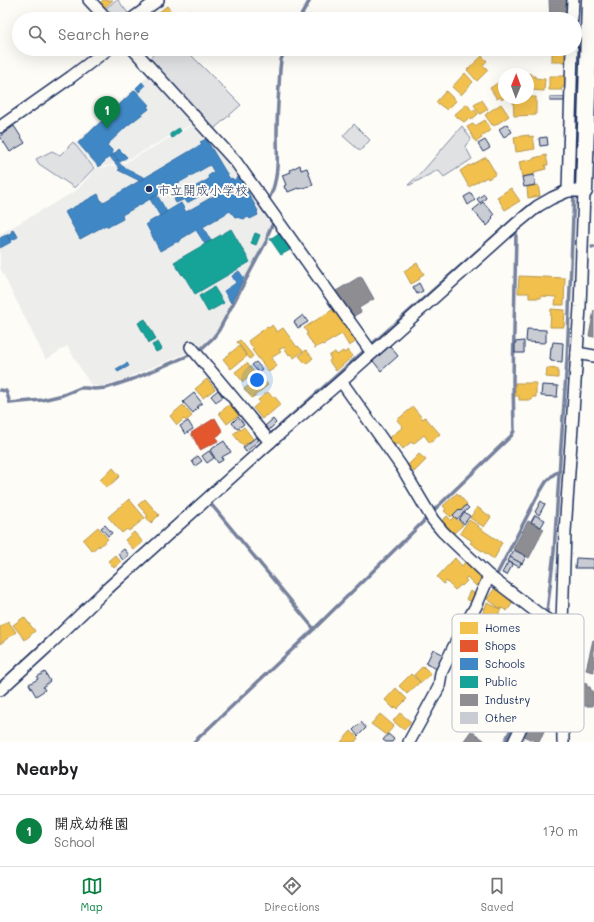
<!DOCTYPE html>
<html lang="en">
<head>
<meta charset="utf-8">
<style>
	:root { --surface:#fff; --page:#f6f6f6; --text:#202124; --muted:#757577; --line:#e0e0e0; --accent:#0b8043 }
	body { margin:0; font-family:Mali,"Klee One",sans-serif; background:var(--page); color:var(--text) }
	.compass { position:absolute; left:498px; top:68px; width:36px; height:36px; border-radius:50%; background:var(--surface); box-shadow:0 4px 16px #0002; rotate:1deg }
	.you { position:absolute; left:257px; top:380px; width:14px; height:14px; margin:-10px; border:3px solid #fff; border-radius:50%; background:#1a73e8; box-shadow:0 0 0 6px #1a73e833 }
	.badge { display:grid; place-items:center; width:26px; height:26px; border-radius:50%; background:var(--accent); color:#fff; font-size:13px; font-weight:700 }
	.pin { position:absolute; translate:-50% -33px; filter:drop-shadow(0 1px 2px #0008) }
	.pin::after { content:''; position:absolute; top:21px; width:14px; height:12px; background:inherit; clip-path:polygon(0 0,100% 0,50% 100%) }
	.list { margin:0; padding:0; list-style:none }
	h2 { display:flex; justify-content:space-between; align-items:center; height:52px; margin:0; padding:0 16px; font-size:17px }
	h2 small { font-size:13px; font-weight:400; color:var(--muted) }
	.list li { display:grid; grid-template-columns:26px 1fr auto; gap:12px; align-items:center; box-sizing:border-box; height:72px; padding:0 16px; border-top:1px solid var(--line) }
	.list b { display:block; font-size:15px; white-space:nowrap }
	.list p { margin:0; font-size:13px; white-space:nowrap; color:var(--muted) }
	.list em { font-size:13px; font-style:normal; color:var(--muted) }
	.icon { flex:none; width:22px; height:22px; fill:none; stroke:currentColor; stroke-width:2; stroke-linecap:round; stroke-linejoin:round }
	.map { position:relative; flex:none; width:594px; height:742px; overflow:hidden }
	.search { position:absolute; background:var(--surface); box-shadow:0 4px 16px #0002; left:12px; right:12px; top:12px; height:44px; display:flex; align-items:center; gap:10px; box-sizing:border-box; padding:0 14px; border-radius:22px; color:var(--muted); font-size:15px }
	.sheet { height:124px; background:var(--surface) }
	nav { display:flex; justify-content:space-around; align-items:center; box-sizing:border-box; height:56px; border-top:1px solid var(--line); background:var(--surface); font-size:11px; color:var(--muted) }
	nav a { display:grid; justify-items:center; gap:2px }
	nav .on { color:var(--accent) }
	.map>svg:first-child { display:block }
	.built { fill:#edeeec }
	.green { fill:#e0e1e3; stroke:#7e88a0 }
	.homes { fill:#f2c14e; stroke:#b29553 }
	.shops { fill:#e4572e; stroke:#a84b3c }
	.schools { fill:#3f88c5; stroke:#346da6 }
	.public { fill:#17a398; stroke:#188087 }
	.industry { fill:#8d8d92; stroke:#6b7182 }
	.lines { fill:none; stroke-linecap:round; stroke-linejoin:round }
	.stream { stroke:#76819c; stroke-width:3.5 }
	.building { fill:#c9ccd3; stroke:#1b2f5e }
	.street-casing { stroke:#1b2f5e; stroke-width:14 }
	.secondary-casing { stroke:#1b2f5e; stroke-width:19 }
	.street { stroke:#fdfcf7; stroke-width:11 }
	.secondary { stroke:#fdfcf7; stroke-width:16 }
	.poi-dot { fill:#1b2f5e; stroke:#fdfcf7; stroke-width:1.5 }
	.labels { text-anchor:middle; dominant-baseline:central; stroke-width:4; stroke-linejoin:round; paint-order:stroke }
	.poi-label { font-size:13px; fill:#1b2f5e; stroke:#fdfcf7; text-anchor:start }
	.key { fill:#fdfcf7; stroke:#b9bec9; stroke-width:1 }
	.key-label { font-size:11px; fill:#1b2f5e }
</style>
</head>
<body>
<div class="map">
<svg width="594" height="742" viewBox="0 0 594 742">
	<rect width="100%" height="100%" fill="#fdfcf7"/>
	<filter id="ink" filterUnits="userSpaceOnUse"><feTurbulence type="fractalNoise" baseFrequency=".025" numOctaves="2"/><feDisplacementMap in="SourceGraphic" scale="8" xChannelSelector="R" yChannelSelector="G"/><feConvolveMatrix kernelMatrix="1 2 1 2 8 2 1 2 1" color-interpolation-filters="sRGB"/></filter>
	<g filter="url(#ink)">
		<g class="built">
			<path d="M150,74l44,49 -74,41 -24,3 -21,-24z"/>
			<path d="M195,124l23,22 45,58 -3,4 10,15 -6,19 -29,57 -22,37 -12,11 -79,33 -20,6h-9l-3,-2 -23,-38 -21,14 -46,-92v-34l77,-44 19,-22 25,-3z"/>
		</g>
		<g class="green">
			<path d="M116,0h2l13,17 -3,2h-16l-8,-9z"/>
			<path d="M138,49h3l8,10 6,-6 -4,-4h34l56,56 -25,22 -4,5z"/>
			<path d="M354,124l16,16 -10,11 -17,-15z"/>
			<path d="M462,126l9,13 -6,7 7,13 -28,18 -6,-7 -28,15h-2l14,-13z"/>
			<path d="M73,142l21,26 -19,20 -36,-24 -3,-5 16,-8 8,4z"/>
		</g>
		<g class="homes">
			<path d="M103,0h10l-9,8 -4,-5z"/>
			<path d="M167,6l9,12 -2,1h-18l-2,-3z"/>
			<path d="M191,10l6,8 -1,1h-18z"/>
			<path d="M496,49h17v4h-7v-2h-3v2h-7z"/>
			<rect x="552" y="49" width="17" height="13"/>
			<path d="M482,56l5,5 -4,4 5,5 -11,11 -10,-11z"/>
			<path d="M465,73l8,9 -12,13 -9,-8z"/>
			<path d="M523,73l8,1v2h4v2l10,1 -1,12 -16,-1v-16z"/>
			<path d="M549,76h19l-1,11h-5v3h-13z"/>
			<path d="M504,79v19l-2,2 -2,-3 -3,2 -7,-11z"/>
			<path d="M446,91l10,10 -9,9 -11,-8z"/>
			<path d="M528,97h8v18l-22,1 -1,-17h13l2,-1z"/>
			<path d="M482,100l6,9 -8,5 -6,-9z"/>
			<path d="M467,104l5,7 3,-2 3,5 -7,6 -2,-2 -5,4 -10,-7z"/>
			<path d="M501,104l8,12 -15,10 -1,-2 -1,1 -7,-10 2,-1v-1z"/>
			<path d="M485,120l6,10 -10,6 1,2 -6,4 -9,-15 6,-3 2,2z"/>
			<path d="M529,135v2l4,-1 2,13 -19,3 -2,-15z"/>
			<path d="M546,155l2,10h-3l1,4 -12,3 1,2 -13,3 -3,-15 15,-3v-1z"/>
			<path d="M486,157l10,17 -8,5 -1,-2 -5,3v-1l-13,8 -9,-16 9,-6 1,1z"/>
			<path d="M538,185l2,11 -12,2 -1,-11z"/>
			<path d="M511,188l9,13 -15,9 -8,-13z"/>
			<path d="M417,263l7,11 -5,3 1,2 -9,5 -7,-13z"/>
			<path d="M519,276l46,2 -1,27h-9l1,-8 -15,-1v2h-12v-5h-11z"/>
			<path d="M335,308l22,33 -8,5 -7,-12 -19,11 -1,-1 -7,4 -9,-14h2l-4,-6z"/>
			<path d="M551,309l14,1 -1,17h-14z"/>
			<path d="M272,325l5,7 6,-4 14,19 1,-1 5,5 -9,7 -4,-4 -1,1 -5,-8 -5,3 2,2 -10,6 6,8 -8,6 -17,-22 2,-1 -6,-8 19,-14 2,1z"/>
			<path d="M240,340l13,16 -3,3 -13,-17z"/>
			<path d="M239,346l8,10 -16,13 -8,-10z"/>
			<path d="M306,350l7,8 -7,6 -7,-8z"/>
			<path d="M348,350l5,6 -17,15 -7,-10 2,-2 -2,-3 6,-4 2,3 6,-4 1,2z"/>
			<path d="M247,363l8,10 -12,9 -8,-10z"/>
			<path d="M547,368l11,1v9l-12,-1z"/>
			<path d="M261,376l7,9 -16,13 -8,-9z"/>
			<path d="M207,379l8,10 -12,9 -8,-9z"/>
			<path d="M515,383h21v14h-3l-1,3h-13v-4h-4z"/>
			<path d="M268,392l4,5 2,-1 7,8 -14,12 -1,-1 -4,4 -9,-11 7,-6 -2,-2z"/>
			<path d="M230,404l9,11 -12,9 -8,-11z"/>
			<path d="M183,405l9,11 -6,5 -2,-2 -7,6 -7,-9z"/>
			<path d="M413,407l10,12 2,-2 15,17 -10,9 -6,-8 -11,9 -2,-2 -8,7 -5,-6 -3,2 -6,-7 14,-11 -6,-7z"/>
			<path d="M244,427l9,12 -10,7 -10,-12 7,-5v1z"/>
			<path d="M419,454l7,6 -12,12 -6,-7z"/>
			<path d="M113,468l7,8 -13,12 -7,-8z"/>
			<path d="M457,493l10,11 -6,7 -2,-2 -8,8 -7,-6 2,-2 -3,-3z"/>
			<path d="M129,499l16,19 -16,13 -2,-2 -5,4 -14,-16z"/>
			<path d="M145,499l14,16 -8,8 -5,-6 2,-1 -10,-11z"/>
			<path d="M477,507l14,10 -7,10 -14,-9z"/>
			<path d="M447,516l4,4 3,-3 9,8 -9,8 -12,-12z"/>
			<path d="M469,520l10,6 -1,1 24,16 -4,6 1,1 -5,9 -24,-16 2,-2 -12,-8z"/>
			<path d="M98,527l10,12 -9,8v-2l-7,6 -9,-11z"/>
			<path d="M134,532l9,10 -9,8 -9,-10z"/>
			<path d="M115,555l6,7 -7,6 -6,-7z"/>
			<path d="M455,558l7,8 4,-5 18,17 -8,8 -9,-9 -2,2 2,2 -5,5 -1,-1 -6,5 -9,-9 -2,3 -7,-7z"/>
			<path d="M495,588l19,13 -7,10 -5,-3 -1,1 -14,-10z"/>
			<path d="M470,591l6,3 -4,8 -6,-3z"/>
			<path d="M487,603l14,6 -6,12 2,1 -4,10 -17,-8 5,-10 1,1z"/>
			<path d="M24,617l11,14 -10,9 -12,-15z"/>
			<path d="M8,621l8,11 -16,12v-17z"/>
			<path d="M423,666l8,8 -10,9 -7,-8z"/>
			<path d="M411,674l9,8 -13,12 -8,-8z"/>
			<path d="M396,688l11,11 -10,10 -2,-2 -1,2 -9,-9z"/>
			<path d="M400,713l11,9 -7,8 -11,-9z"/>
			<path d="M380,714l14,12 -8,9 -15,-11z"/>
			<path d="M351,731l7,7 -3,4h-14z"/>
		</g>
		<path class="shops" d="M215,418l8,14 -7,5 2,4 -18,9 -9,-17z"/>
		<g class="schools">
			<path d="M142,82l3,4 -6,6 -3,-4z"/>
			<path d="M135,90l14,15 -2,1 2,3 -22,17 -20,19 5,5v4l-13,13 -21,-24z"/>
			<path d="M206,139l24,40 2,-1 2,2 5,-3 1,1 2,-1 6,8 -3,2 13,24 -1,1 1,3 -8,4 -2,-2 -3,2 -10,-2 -5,-6 -27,16 8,14 -6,3 -9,-14 -15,9v1l-2,2h-3l-16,9 -14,-27 35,-21 5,9 33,-19 1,-9 -24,14 -5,-9 18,-10 -1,-3 6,-4 -4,-7 -88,50 1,4 -15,8 -2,-2 -26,14 -15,-27 33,-18 4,9 100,-59 -2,-2z"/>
			<path d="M119,149l8,8 -7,5 -7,-7z"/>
			<path d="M112,154l10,12 23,12 -5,3 -22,-11 2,-1 -10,-12z"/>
			<path d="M191,189l5,9 -9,5 -2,-4 -9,4 -2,-4z"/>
			<path d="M157,195l10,17 -7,4 -10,-17z"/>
			<path d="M13,230l2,3 -1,1 2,-1 2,4 -8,4 -3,-6 5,-3 -1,-1z"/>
			<path d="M6,235l5,7 -11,6v-10z"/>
			<path d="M239,271l5,7 -13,25 -7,-12 12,-8 -4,-7z"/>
			<path d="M127,363l2,3 -11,6 -2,-3z"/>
		</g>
		<g class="public">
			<path d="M179,128l2,3 -9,7 -2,-4z"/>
			<path d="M231,229l19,33 -55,32 -12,-20 -1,1 -8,-13z"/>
			<path d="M255,233l5,2 -4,10 -5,-2z"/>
			<path d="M279,233l1,1 2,-1 9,14 -2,1 1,2 -9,5 -11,-16z"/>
			<path d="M214,287l10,16 -16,9 -9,-16z"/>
			<path d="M145,319l11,20 -7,4 -11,-20z"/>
			<path d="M158,342l4,7 -6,3 -4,-7z"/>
		</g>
		<g class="industry">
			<path d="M549,0h20v19h-19z"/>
			<path d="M361,276l13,23 -15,9 2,4 -9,5 -16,-26z"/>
			<path d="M594,310v27l-5,-1z"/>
			<path d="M528,521l16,8 -15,29 -16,-9z"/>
			<path d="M593,640h1v32l-8,-2z"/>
			<path d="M587,683v4h3l1,3 2,1v15h-18v-16h2v-6z"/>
			<path d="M539,702l15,7 -15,33h-2l-14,-6z"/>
			<path d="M471,731l13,9 -1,2h-20z"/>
		</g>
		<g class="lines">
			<g class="stream">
				<path d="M299,19l11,-19"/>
				<path d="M577,51v-36"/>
				<path d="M574,183l1,-64"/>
				<path d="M555,191l11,-6 8,-3"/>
				<path d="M269,199c11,-23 8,-42 8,-67 0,-21 2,-42 3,-63l1,-9 4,-11"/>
				<path d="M592,247h2"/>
				<path d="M0,390l6,1 4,12 32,-3 21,-5 17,-7h6l9,1 11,-1 30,-10 49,-21 15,-7 13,-12 6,-8 48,-90 1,-6 5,-11 -11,-15 1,-1"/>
				<path d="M273,432l90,-80 145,-128 21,-18 5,-3"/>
				<path d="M211,504l103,125"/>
				<path d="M433,511l78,-75 3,-5 -1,-51 3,-147"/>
				<path d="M496,576l41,-79 9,-15 8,-8 6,-3"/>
				<path d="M2,681l66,-61"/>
				<path d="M194,742l120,-113 113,-111"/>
				<path d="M505,742l5,-11 26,-54 9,-48 9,-77 6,-92 7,-100 7,-167"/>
			</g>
		</g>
		<g class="building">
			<rect x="550" y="97" width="17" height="4"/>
			<path d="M507,124l5,8 -8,5 -5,-8z"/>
			<path d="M14,126l11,17 -15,9 -10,-16z"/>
			<path d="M547,137l1,8 -8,1 -1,-8z"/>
			<path d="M485,140l5,8 -7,4 -5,-8z"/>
			<path d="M300,165l1,5 6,-2 6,17 -14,4 -1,-1 -10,4 -1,-3h-2l-1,-3 2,-1 -4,-10 9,-3 -1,-2z"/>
			<path d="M534,175l1,10 -11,2 -2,-10z"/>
			<path d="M471,193l4,7 -7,5 -4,-8z"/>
			<path d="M484,194l2,4 -6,5 -3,-4z"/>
			<path d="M483,202l4,5h1l6,8 -2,2 1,1 -3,3 1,1 -4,4 -2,-4 -1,1 -11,-13z"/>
			<path d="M419,283l4,8 -6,3 -4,-7z"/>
			<path d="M303,315l5,7 -10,6 -4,-6z"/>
			<path d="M527,329l19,1v12h-1v1l-18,-1v-1h-1z"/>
			<path d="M524,341v12h-9v-11z"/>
			<path d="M553,342l10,1 -1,19 -11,-1v-1h-1l1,-13h1z"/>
			<path d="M390,346l8,10 -17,15 -8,-10z"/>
			<path d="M256,362l6,7 -4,3 -6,-7z"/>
			<path d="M542,385l16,1 -1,11 -16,-1z"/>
			<path d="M218,390l5,7 -7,5 -5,-6z"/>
			<path d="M194,393l8,10 -5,4 1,1 -5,5 -10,-11z"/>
			<path d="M238,417l6,7 -7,5 -5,-6z"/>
			<path d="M273,419l3,4 -7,7 -4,-4z"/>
			<path d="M188,421l5,8 -8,5 -5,-8z"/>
			<path d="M256,437l3,3 -13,12 -3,-4z"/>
			<path d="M224,441l7,11 -9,5 1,3 -5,3 -8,-13z"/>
			<path d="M209,451l5,7 -7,5 -5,-7z"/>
			<path d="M198,456l4,5 -7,5 -3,-5z"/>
			<path d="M541,501l4,3 -6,11 -4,-3z"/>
			<path d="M466,505l3,3 -12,11 -4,-4 6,-6 2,2z"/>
			<path d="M464,512l6,4 -6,8 -5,-4z"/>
			<path d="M535,515l10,5 -4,7 -10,-5z"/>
			<path d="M105,525l7,8 -4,3 -7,-8z"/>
			<path d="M124,549l5,6 -6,5 -5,-6z"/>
			<path d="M514,550l12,6 -4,8 -12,-7z"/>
			<path d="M510,557l11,6 -2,4 -11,-6z"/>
			<path d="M576,558l18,1v11l-1,-2h-18z"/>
			<path d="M508,562l5,2 -6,11 -5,-2z"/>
			<path d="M433,649l11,6 -7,14 -11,-5z"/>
			<path d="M45,672l5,9 -7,6 2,3 -9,6 -7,-12 9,-5 -1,-2z"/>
			<path d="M361,722l5,6 -8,8 -5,-6z"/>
			<path d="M388,734l6,5 -2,3h-6l-3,-2z"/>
		</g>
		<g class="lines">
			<g class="street-casing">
				<g id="street">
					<path d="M89,0l18,19"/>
					<path d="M132,19l26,-19"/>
					<path d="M572,19l1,-19"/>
					<path d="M133,49l103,113 136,191"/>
					<path d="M0,127l71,-50 37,-28"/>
					<path d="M568,191l4,-142"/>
					<path d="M191,347l79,95"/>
					<path d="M577,353l17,3"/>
					<path d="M341,381l60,85 32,54 10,12 46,44 54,41 7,4 12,2"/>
					<path d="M0,690l47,-43 60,-58 170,-153 64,-55 175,-157 22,-18 14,-8 16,-7h16l-4,116 -15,225 -3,91 1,119"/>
					<path d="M409,742l30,-55 2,-14 17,-35 18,-32 13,-30"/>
					<path d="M514,742l29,-60 11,-50 8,-9"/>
				</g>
			</g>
			<g class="secondary-casing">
				<path id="secondary" d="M584,191l6,-191"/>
			</g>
			<use href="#street" class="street"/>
			<use href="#secondary" class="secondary"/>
		</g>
	</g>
	<circle class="poi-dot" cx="149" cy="189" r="4"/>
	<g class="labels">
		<g class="poi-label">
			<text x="157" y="189">市立開成小学校</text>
		</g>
	</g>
	<rect x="452" y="614" width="132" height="118" rx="6" class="key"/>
	<rect x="460" y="622" width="18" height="12" fill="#f2c14e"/>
	<rect x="460" y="640" width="18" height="12" fill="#e4572e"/>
	<rect x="460" y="658" width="18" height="12" fill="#3f88c5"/>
	<rect x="460" y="676" width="18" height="12" fill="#17a398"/>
	<rect x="460" y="694" width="18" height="12" fill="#8d8d92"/>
	<rect x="460" y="712" width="18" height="12" fill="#c9ccd3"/>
	<g class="key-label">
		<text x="485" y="632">Homes</text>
		<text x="485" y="650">Shops</text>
		<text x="485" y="668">Schools</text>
		<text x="485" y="686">Public</text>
		<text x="485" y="704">Industry</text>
		<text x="485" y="722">Other</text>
	</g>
</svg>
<svg class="compass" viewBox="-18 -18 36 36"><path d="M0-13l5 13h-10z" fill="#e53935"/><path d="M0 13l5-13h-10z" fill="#757577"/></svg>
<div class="you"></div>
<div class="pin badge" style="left:107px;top:129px">1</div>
<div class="search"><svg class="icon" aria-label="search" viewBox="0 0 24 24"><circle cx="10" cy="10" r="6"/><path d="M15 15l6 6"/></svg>Search here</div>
</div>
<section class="sheet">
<h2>Nearby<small></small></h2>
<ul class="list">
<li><span class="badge">1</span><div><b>開成幼稚園</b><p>School</p></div><em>170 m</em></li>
</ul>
</section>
<nav>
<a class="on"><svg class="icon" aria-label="map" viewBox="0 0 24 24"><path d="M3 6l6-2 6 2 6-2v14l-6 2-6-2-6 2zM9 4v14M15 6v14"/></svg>Map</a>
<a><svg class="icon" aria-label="directions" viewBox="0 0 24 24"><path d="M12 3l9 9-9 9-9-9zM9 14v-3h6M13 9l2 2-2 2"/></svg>Directions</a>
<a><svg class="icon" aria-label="saved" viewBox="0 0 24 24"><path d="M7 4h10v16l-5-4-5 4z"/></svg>Saved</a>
</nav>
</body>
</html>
